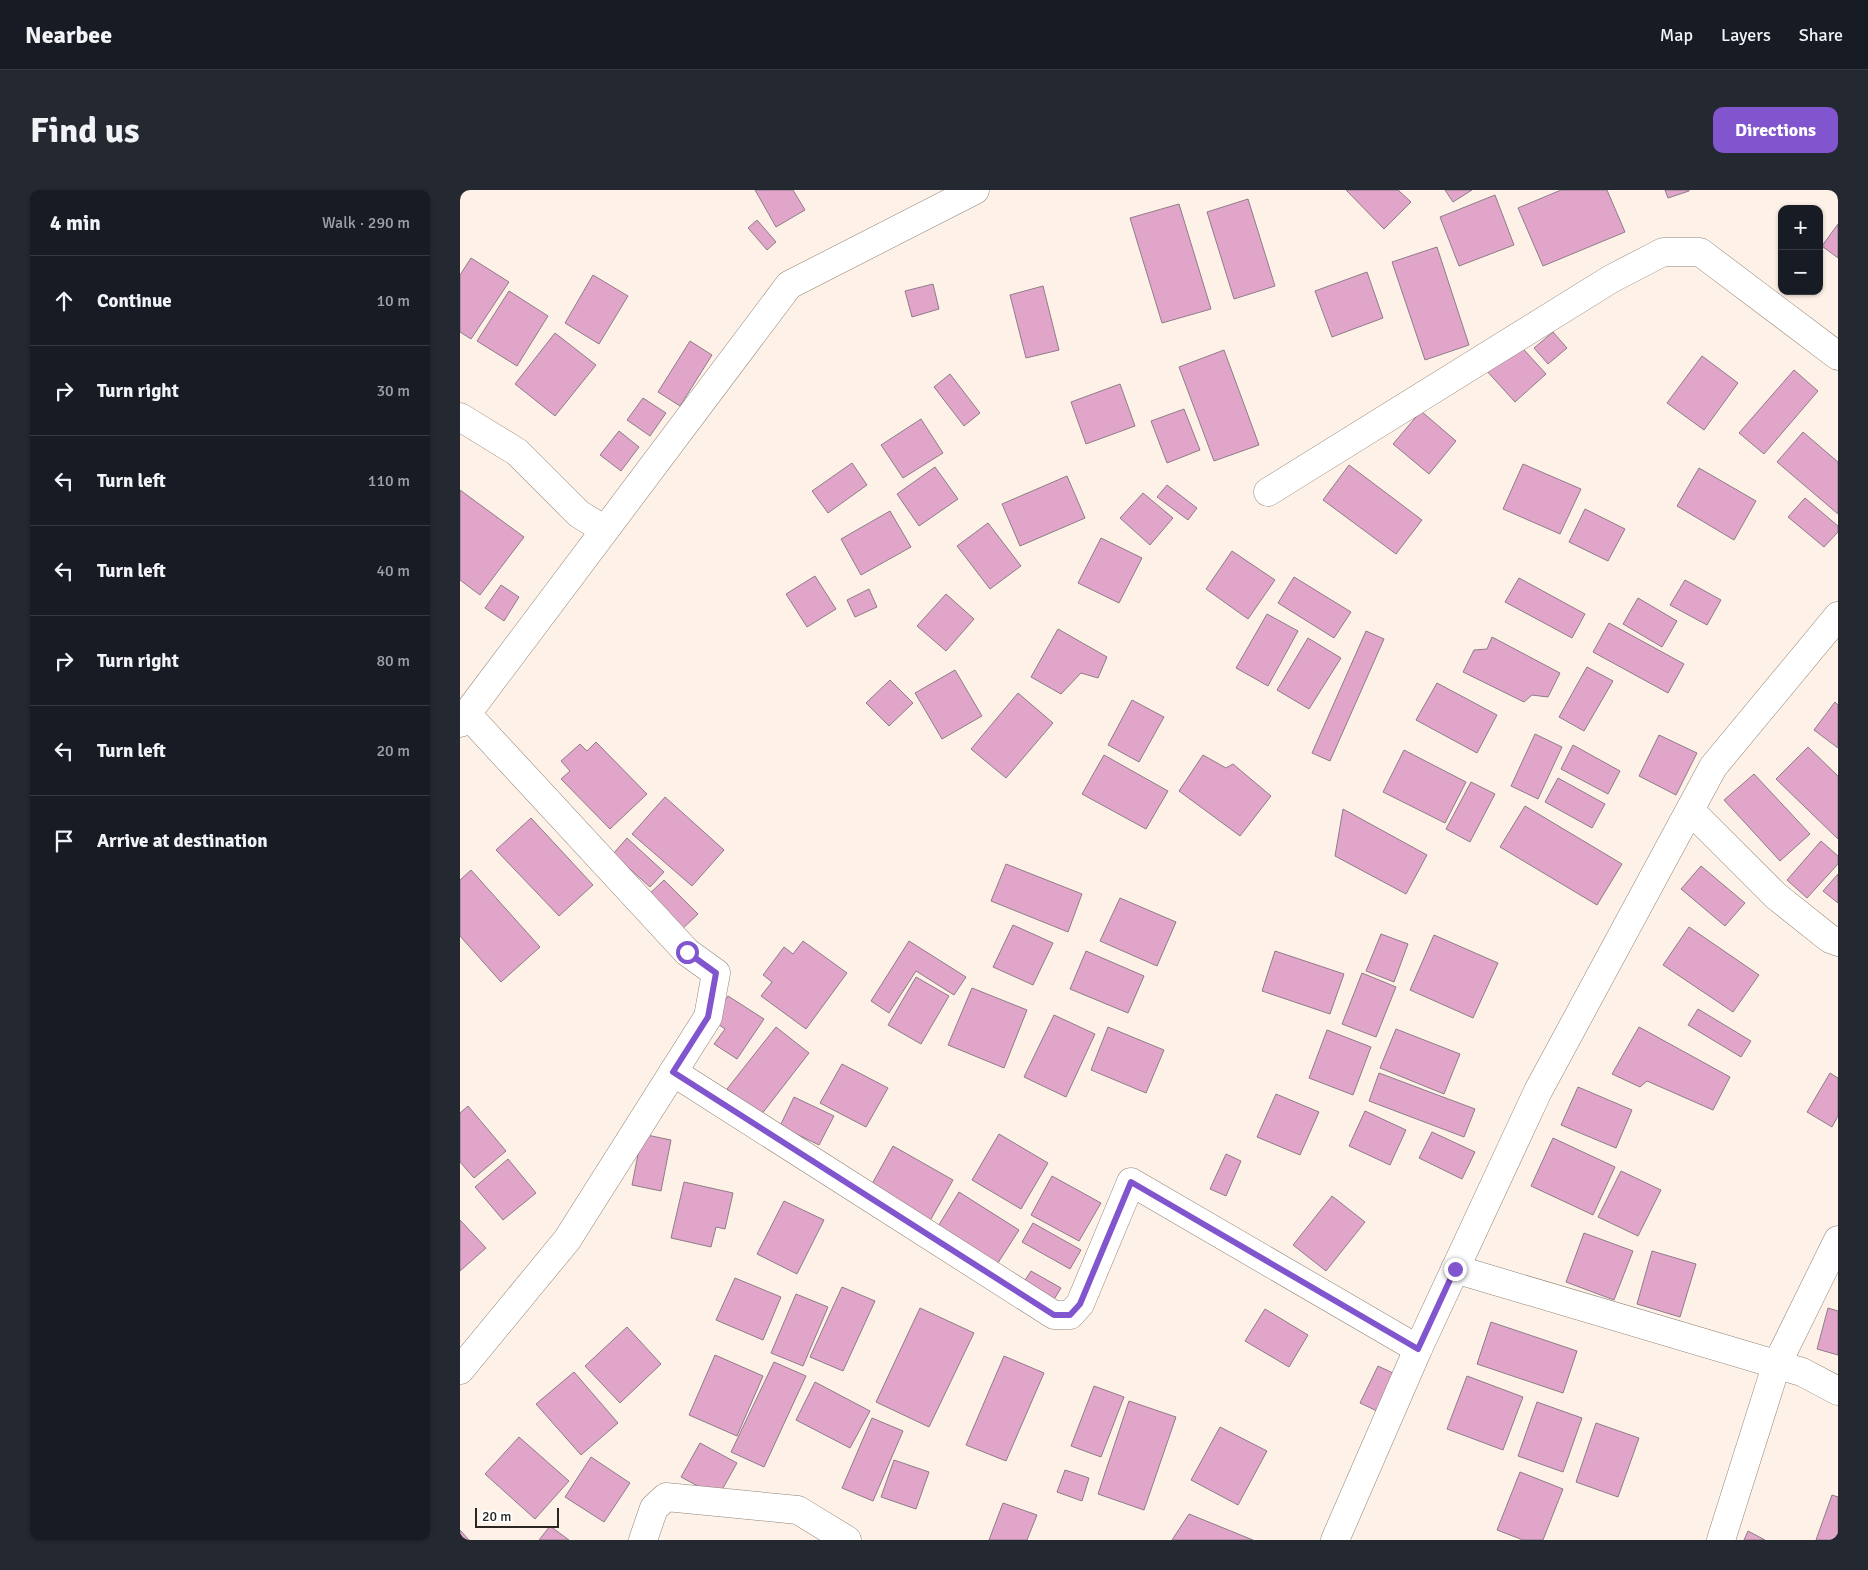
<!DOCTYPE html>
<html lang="en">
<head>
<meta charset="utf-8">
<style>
	:root { --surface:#171b24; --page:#242831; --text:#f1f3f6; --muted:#9ea1a6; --line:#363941; --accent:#8155ce }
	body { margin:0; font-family:Signika,sans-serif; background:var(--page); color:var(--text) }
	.controls { position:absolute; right:15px; top:15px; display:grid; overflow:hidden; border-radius:10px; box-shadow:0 1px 4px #0004 }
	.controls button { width:45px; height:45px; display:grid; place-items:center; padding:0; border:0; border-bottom:1px solid var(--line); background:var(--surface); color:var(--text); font:25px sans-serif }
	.scale { position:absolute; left:15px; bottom:12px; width:84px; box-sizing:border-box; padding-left:5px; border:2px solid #2b2621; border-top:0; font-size:14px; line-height:18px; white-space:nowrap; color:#2b2621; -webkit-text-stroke:4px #fff; paint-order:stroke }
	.stop { position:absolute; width:15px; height:15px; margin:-11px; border:4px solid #8155ce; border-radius:50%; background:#fff }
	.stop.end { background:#8155ce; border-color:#fff; box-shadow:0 1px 5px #0008 }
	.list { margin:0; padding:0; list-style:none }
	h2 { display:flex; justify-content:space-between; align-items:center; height:65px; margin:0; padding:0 20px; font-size:21px }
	h2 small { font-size:16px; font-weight:400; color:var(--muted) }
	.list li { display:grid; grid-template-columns:32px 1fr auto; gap:15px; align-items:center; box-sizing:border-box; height:90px; padding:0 20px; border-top:1px solid var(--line) }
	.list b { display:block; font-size:19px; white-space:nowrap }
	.list em { font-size:16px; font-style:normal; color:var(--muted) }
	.icon { flex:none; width:28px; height:28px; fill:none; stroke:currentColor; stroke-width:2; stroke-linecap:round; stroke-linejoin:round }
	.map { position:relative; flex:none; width:1378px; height:1350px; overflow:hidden; border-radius:10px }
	header { display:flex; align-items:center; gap:30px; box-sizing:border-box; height:70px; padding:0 25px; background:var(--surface); border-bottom:1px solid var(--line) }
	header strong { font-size:24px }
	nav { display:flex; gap:28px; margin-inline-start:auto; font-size:18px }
	.intro { display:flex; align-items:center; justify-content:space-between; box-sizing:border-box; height:120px; padding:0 30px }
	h1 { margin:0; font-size:35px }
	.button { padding:12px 22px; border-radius:10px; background:var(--accent); color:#fff; font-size:18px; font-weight:700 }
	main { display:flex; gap:30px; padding:0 30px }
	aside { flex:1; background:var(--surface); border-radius:10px; box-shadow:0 1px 4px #0004 }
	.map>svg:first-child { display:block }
	.building { fill:#e1a5ca; stroke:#8e7d87 }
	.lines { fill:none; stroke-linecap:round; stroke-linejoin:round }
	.minor-casing { stroke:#908277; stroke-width:29 }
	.minor { stroke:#fff; stroke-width:28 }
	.route { stroke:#8155ce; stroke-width:6 }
</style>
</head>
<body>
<header>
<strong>Nearbee</strong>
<nav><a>Map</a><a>Layers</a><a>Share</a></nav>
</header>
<div class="intro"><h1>Find us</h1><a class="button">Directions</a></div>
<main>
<aside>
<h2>4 min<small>Walk · 290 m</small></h2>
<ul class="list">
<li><svg class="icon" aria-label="ahead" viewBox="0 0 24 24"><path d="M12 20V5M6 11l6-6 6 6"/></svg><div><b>Continue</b></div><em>10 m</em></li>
<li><svg class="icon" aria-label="right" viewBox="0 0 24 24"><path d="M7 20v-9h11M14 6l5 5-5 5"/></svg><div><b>Turn right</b></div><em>30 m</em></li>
<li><svg class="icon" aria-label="left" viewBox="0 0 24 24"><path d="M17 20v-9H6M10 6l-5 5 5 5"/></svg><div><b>Turn left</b></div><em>110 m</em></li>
<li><svg class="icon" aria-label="left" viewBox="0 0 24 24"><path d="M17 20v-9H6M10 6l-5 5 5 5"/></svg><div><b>Turn left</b></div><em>40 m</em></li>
<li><svg class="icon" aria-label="right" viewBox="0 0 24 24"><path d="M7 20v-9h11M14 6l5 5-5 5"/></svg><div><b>Turn right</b></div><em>80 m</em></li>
<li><svg class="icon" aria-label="left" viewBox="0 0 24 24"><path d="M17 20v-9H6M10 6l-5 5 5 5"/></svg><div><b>Turn left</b></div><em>20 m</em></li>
<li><svg class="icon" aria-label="arrive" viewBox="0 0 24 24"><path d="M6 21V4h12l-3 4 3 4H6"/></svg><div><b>Arrive at destination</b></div></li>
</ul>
</aside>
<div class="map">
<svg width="1378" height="1350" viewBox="0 0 1378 1350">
	<rect width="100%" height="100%" fill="#fef2e8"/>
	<g class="building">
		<path d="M295,0h38l12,20 -29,17z"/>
		<path d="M886,0h52l13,12 -27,27z"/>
		<path d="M985,0h27l-19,12z"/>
		<path d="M1101,0h46l18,42 -82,34 -25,-58z"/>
		<path d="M1205,0h24v1l-21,7z"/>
		<path d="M1035,5l19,50 -55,21 -19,-49z"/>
		<path d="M788,9l27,87 -41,13 -27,-87z"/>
		<path d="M719,14l32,105 -49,14 -32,-105z"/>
		<path d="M297,30l19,22 -9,8 -19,-22z"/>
		<path d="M1378,34v34l-16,-12z"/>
		<path d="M977,57l32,98 -44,15 -33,-98z"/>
		<path d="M11,68l38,24 -38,57 -11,-7v-57z"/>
		<path d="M907,82l16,46 -51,19 -17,-46z"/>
		<path d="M133,85l35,21 -29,48 -34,-21z"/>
		<path d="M473,94l6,25 -27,8 -7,-26z"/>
		<path d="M583,96l16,64 -33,8 -16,-63z"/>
		<path d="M49,101l39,25 -31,50 -40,-25z"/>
		<path d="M1093,142l14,16 -19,16 -14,-16z"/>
		<path d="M95,143l41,32 -41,51 -40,-32z"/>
		<path d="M230,151l22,14 -32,51 -22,-14z"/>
		<path d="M1056,151l30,33 -31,28 -30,-33z"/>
		<path d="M764,160l35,95 -45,16 -35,-94z"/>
		<path d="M1242,166l36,27 -34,47 -37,-27z"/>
		<path d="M1334,180l24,21 -54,63 -25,-21z"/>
		<path d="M490,184l30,39 -16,13 -30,-39z"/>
		<path d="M660,194l15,42 -49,18 -15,-42z"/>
		<path d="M183,208l23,15 -16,23 -23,-16z"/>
		<path d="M724,219l16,41 -33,13 -16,-42z"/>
		<path d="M961,221l35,30 -27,33 -36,-30z"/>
		<path d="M461,229l22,34 -40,25 -22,-33z"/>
		<path d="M159,241l20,16 -18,24 -21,-16z"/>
		<path d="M1343,242l35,30v52l-61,-52z"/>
		<path d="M392,273l15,22 -39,28 -16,-22z"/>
		<path d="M1063,274l58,25 -21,45 -57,-25z"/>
		<path d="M889,275l73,55 -26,34 -73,-54z"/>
		<path d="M475,277l23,32 -39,27 -22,-32z"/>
		<path d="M1239,278l57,33 -22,39 -57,-34z"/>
		<path d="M607,286l18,42 -65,28 -18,-42z"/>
		<path d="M707,295l30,23 -9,12 -31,-23z"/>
		<path d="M0,300l64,47 -44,58 -20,-15z"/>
		<path d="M683,303l30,25 -23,27 -30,-27z"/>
		<path d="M1345,308l33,28v6l-14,15 -36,-30z"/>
		<path d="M1125,319l40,20 -17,32 -39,-19z"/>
		<path d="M430,321l21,36 -50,28 -20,-36z"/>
		<path d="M528,333l33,43 -31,23 -33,-43z"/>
		<path d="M641,348l41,20 -23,45 -41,-20z"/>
		<path d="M772,361l43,29 -27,39 -42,-30z"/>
		<path d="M355,386l21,33 -29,18 -21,-33z"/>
		<path d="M834,387l57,35 -17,26 -56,-35z"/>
		<path d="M1059,388l66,36 -13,24 -67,-36z"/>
		<path d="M1225,390l36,20 -14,25 -37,-20z"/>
		<path d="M41,395l18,12 -15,24 -19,-13z"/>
		<path d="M409,399l8,18 -22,10 -8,-17z"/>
		<path d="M486,404l28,25 -28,32 -29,-25z"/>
		<path d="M1178,408l39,23 -15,26 -39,-23z"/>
		<path d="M807,424l31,17 -30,55 -32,-18z"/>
		<path d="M1149,433l75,41 -16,29 -75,-41z"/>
		<path d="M598,439l49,28 -9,21 -17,-5 -20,21 -30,-17z"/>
		<path d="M906,441l18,8 -54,122 -18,-8z"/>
		<path d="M1032,447l68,36 -12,24 -16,-2 -8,7 -61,-30 11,-22 13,-1z"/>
		<path d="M848,448l33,20 -32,51 -32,-19z"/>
		<path d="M1127,477l26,14 -29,50 -25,-14z"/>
		<path d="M495,480l27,46 -40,23 -27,-46z"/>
		<path d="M430,490l23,23 -24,23 -23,-23z"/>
		<path d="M977,493l60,32 -20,38 -61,-33z"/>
		<path d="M558,503l35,30 -47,55 -35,-29z"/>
		<path d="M672,510l32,17 -25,45 -31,-17z"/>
		<path d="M1375,512l3,3v43l-24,-18z"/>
		<path d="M1075,544l27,13 -24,52 -27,-13z"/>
		<path d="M1199,545l38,18 -21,42 -37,-19z"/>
		<path d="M136,552l51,52 -37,35 -49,-50 9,-8 -9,-10 19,-17 7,7z"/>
		<path d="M1113,555l47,26 -12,23 -47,-25z"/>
		<path d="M1348,557l30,29v63l-62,-60z"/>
		<path d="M944,560l62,32 -21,41 -62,-31z"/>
		<path d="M644,565l64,36 -22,38 -64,-35z"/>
		<path d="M743,565l23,13 7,-4 38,32 -31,40 -61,-45z"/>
		<path d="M1294,584l56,60 -30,27 -56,-61z"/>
		<path d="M1098,588l47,26 -13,24 -47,-26z"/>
		<path d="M1011,592l24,12 -25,48 -24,-13z"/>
		<path d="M205,607l59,53 -32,36 -60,-52z"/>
		<path d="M1065,616l97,58 -25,41 -97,-58z"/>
		<path d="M883,619l84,46 -21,39 -71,-38z"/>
		<path d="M71,628l62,67 -34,31 -63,-66z"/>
		<path d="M167,648l37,34 -14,15 -37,-33z"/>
		<path d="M1361,651l17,15v8l-31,34 -20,-18z"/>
		<path d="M546,674l76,30 -14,38 -77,-31z"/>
		<path d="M1241,676l44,37 -20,23 -44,-37z"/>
		<path d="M11,680l69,77 -39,35 -41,-46v-56z"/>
		<path d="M1378,684v29l-15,-12z"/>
		<path d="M204,690l34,34 -19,18 -34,-34z"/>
		<path d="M660,708l56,24 -19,44 -57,-25z"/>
		<path d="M553,735l40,18 -20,42 -40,-18z"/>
		<path d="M1229,737l70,48 -26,37 -70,-47z"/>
		<path d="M921,744l27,10 -14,38 -28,-11z"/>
		<path d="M974,745l64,28 -25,55 -63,-28z"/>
		<path d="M343,751l44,32 -41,56 -45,-33 11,-14 -9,-7 21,-28 9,7z"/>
		<path d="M449,751l57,36 -12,18 -38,-24 -27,42 -18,-12z"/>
		<path d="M626,761l58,25 -16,37 -58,-24z"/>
		<path d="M815,761l69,23 -14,40 -68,-23z"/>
		<path d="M902,783l34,14 -20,50 -34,-13z"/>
		<path d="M456,787l33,19 -28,48 -33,-19z"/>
		<path d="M512,798l55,22 -23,58 -56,-23z"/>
		<path d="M268,806l36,23 -27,40 -23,-15 11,-15 -13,-9z"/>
		<path d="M1238,819l53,32 -10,16 -53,-32z"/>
		<path d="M594,825l41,19 -29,63 -42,-20z"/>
		<path d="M316,837l33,26 -48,62 -34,-26z"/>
		<path d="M648,837l56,23 -18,43 -55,-23z"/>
		<path d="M1179,837l91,50 -17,33 -66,-29 -7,6 -28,-13z"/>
		<path d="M936,839l64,25 -16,40 -64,-26z"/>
		<path d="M867,840l44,17 -18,48 -44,-17z"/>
		<path d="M382,874l46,24 -22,39 -46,-24z"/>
		<path d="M919,883l96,36 -11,28 -95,-36z"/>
		<path d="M1370,883l8,5v38l-6,11 -25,-15z"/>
		<path d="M1118,897l54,23 -16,38 -55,-23z"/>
		<path d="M816,904l43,18 -19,43 -43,-18z"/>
		<path d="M334,907l40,19 -15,29 -39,-19z"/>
		<path d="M8,916l38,45 -32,27 -14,-16v-49z"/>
		<path d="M905,921l41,19 -16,35 -41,-19z"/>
		<path d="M972,942l43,20 -13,27 -43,-21z"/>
		<path d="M182,944l29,6 -10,51 -29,-6z"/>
		<path d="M539,944l49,29 -27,46 -49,-29z"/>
		<path d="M1093,948l62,29 -22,48 -62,-29z"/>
		<path d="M433,956l60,34 -26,46 -60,-33z"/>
		<path d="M766,964l15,7 -15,35 -16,-7z"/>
		<path d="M48,969l28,34 -33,27 -28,-33z"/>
		<path d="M1161,981l40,19 -23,46 -40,-19z"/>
		<path d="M592,986l49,27 -22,38 -48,-26z"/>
		<path d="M224,992l49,11 -8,36 -9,-2 -5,20 -40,-9z"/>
		<path d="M499,1002l60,38 -23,36 -59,-38z"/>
		<path d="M872,1006l33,26 -39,49 -33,-26z"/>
		<path d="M324,1011l40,19 -27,54 -40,-20z"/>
		<path d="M0,1030l26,28 -26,23z"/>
		<path d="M573,1033l48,27 -11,19 -48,-27z"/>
		<path d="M1124,1043l49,18 -19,49 -48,-18z"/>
		<path d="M1192,1061l44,13 -16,53 -43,-13z"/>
		<path d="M571,1081l30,17 -11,18 -30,-18z"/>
		<path d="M275,1088l46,19 -18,43 -47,-20z"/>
		<path d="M382,1097l33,14 -32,70 -33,-14z"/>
		<path d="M336,1104l32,13 -25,59 -32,-13z"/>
		<path d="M460,1118l54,25 -45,94 -53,-25z"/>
		<path d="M1368,1118l10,3v44l-21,-6z"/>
		<path d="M805,1119l43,26 -19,32 -44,-26z"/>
		<path d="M1031,1132l86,29 -14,42 -86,-29z"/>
		<path d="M167,1137l34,37 -41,39 -35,-37z"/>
		<path d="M255,1165l48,21 -26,60 -48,-21z"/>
		<path d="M544,1166l40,17 -38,88 -40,-16z"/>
		<path d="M314,1172l32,14 -42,91 -33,-15z"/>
		<path d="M918,1176l17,8 -18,37 -17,-8z"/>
		<path d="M114,1182l44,51 -37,32 -45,-51z"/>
		<path d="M1007,1186l56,21 -20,53 -56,-21z"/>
		<path d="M355,1192l55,29 -20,37 -54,-28z"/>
		<path d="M634,1196l30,11 -23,60 -30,-11z"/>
		<path d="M669,1211l47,16 -32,93 -46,-16z"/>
		<path d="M1077,1212l45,16 -19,54 -45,-16z"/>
		<path d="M412,1228l31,13 -30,70 -31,-13z"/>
		<path d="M1136,1233l43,15 -21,59 -42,-15z"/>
		<path d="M760,1237l47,24 -29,54 -47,-25z"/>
		<path d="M59,1247l50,44 -34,38 -50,-45z"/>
		<path d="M240,1253l37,20 -19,34 -37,-20z"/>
		<path d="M131,1267l39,26 -26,39 -39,-25z"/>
		<path d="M434,1270l35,12 -13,37 -35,-12z"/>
		<path d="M605,1280l24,8 -7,23 -25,-9z"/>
		<path d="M1060,1282l43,17 -20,51h-20l-26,-10z"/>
		<path d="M1372,1305l6,2v43h-22z"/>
		<path d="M543,1313l34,12 -10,25h-38z"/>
		<path d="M729,1324l64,26h-81z"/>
		<path d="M90,1336l19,14h-30z"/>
		<path d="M0,1340l9,10h-9z"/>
		<path d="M1288,1341l17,9h-21z"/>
	</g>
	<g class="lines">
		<g class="minor-casing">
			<g id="minor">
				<path d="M0,227l57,35 62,62 26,16"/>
				<path d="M808,302l343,-213 52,-27h37l138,104"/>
				<path d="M0,533l329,-438 186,-95"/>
				<path d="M1230,620l86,86 54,43 8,3"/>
				<path d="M213,882l381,243h16l10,-11 51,-122 287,167"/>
				<path d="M995,1079l347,103 36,19"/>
				<path d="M0,1180l107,-130 141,-223 8,-44 -29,-21 -220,-238"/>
				<path d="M183,1350l11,-32 12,-11 132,13 49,30"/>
				<path d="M875,1350l83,-191 120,-258 175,-324 125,-151"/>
				<path d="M1261,1350l55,-174 62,-126"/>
			</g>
		</g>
		<use href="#minor" class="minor"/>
	</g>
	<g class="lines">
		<path class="route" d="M227,762l29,21 -8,44 -35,55 381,243h16l10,-11 51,-122 287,167 37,-80"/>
	</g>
</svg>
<div class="controls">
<button>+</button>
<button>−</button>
</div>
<div class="scale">20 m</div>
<div class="stop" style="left:227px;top:762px"></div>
<div class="stop end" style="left:995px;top:1079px"></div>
</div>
</main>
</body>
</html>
